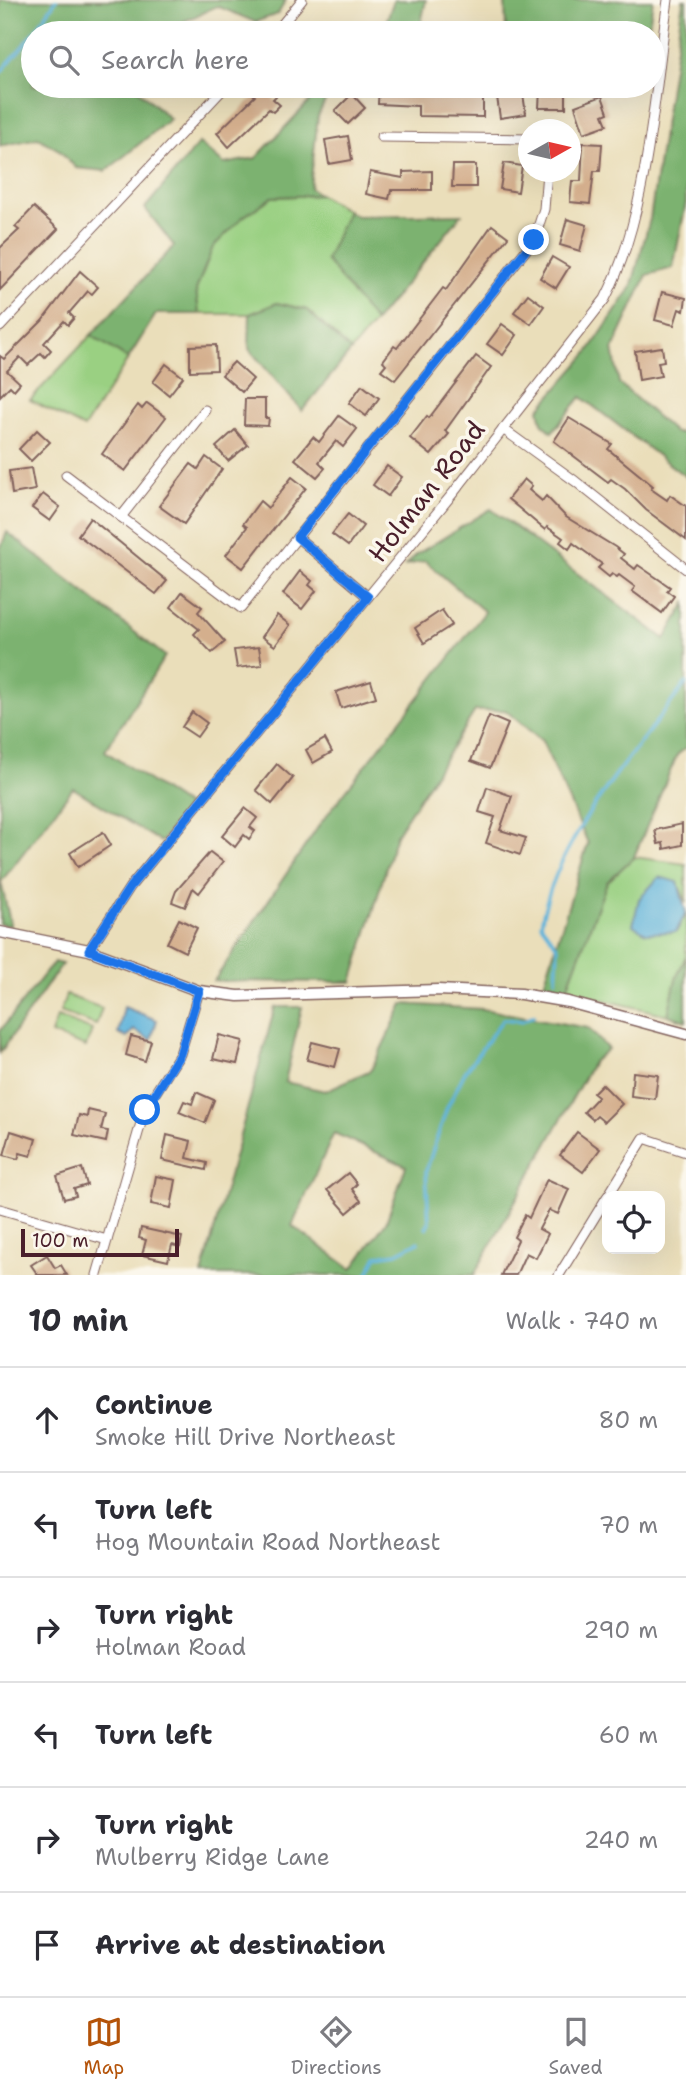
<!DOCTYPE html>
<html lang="en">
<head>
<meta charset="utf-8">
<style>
	:root { --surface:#fff; --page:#f7f7f7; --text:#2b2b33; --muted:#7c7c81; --line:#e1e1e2; --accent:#b45309 }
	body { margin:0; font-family:"Shantell Sans",sans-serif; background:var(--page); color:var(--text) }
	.controls { position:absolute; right:21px; bottom:21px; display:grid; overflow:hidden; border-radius:14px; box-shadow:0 7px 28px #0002 }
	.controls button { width:63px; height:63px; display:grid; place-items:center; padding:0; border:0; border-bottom:2px solid var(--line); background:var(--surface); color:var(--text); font:35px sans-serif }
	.compass { position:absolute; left:518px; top:119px; width:63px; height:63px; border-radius:50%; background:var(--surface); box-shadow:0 7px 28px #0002; rotate:82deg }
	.scale { position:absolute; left:21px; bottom:18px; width:158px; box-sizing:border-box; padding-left:7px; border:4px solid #4a1f2b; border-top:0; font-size:19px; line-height:24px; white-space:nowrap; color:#4a1f2b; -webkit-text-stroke:5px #fbf7ec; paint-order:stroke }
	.stop { position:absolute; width:21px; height:21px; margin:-16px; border:5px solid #1a73e8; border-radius:50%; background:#fff }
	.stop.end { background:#1a73e8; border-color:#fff; box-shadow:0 2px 7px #0008 }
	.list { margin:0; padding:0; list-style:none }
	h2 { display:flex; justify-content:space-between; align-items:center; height:91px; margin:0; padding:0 28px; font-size:30px }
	h2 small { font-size:23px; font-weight:400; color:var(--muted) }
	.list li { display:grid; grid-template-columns:46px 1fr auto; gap:21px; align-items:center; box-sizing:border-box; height:105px; padding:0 28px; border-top:2px solid var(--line) }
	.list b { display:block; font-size:26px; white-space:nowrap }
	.list p { margin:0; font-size:23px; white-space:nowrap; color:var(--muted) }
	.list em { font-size:23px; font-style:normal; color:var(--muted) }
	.icon { flex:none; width:38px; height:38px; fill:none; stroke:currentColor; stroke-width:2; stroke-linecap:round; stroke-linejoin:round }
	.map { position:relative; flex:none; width:686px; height:1275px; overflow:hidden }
	.search { position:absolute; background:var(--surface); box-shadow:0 7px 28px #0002; left:21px; right:21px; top:21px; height:77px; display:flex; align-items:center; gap:18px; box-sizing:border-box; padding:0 24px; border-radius:38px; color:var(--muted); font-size:26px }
	.sheet { height:721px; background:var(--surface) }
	nav { display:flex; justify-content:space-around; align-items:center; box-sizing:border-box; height:98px; border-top:2px solid var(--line); background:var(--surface); font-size:19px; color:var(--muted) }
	nav a { display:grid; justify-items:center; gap:4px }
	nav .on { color:var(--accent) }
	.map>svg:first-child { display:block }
	.green { fill:#9ad082; stroke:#727856; stroke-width:2 }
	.forest { fill:#7bb270; stroke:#62684e; stroke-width:2; fill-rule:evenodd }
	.water { fill:#5eb3da; stroke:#546982; stroke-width:2 }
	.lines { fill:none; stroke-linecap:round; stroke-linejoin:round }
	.stream { stroke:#5eb3da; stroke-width:3.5 }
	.building { fill:#d4af8d }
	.minor-casing { stroke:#82625d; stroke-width:11 }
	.tertiary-casing { stroke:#82625d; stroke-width:13 }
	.minor { stroke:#fff; stroke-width:9 }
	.tertiary { stroke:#fff; stroke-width:10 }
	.route { stroke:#1a73e8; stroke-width:9 }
	.labels { text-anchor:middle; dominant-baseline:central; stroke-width:7; stroke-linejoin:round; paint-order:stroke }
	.street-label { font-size:26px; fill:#4a1f2b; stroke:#fbf7ec }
</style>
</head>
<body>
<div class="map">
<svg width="686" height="1275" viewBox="0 0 686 1275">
	<rect width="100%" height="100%" fill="#fbf7ec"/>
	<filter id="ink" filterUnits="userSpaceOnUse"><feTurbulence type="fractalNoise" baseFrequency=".0143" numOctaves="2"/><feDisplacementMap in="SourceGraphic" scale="14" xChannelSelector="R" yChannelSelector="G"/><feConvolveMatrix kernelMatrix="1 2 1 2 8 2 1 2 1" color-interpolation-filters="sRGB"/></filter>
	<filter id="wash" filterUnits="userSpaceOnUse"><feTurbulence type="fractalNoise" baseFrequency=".00686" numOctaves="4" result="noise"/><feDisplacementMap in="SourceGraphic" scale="28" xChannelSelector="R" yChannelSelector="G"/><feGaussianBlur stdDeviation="1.57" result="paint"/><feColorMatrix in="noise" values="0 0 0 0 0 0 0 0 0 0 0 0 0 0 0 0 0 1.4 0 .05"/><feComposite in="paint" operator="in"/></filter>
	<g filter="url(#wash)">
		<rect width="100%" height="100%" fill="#eadeba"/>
		<g class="green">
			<path d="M320,195l28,16 -21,49 48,62 -24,29 -44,-41 -30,-7 -27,11h-51l-3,-24 17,-44 30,-29 29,-20z"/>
			<path d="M91,335l37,24 -44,69 -54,-28z"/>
			<path d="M634,857l52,7v39l-8,-20 -2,49 10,-19v43l-10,23 -8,36 -102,-24 41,-109z"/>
			<path d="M66,995l36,13 -6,17 -36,-13z"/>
			<path d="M57,1017l35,13 -6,17 -35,-13z"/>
		</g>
		<g class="forest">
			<path d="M0,0h286l-8,14 -23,8 -38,-16 -58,27h-126v53h101l36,33 -64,52 -30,-3 -17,-18 -21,-12 -38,8z"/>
			<path d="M394,0h32l-7,33h-37z"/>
			<path d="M505,0h148l-5,33h-142z"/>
			<path d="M683,0h3v203l-13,65 -26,7 -34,74 6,34 56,50h11v44l-105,-80 -29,35 -10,-9 -3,-14 48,-55 44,-66 19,-69z"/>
			<path d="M324,86h8l-14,30 -8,72 10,7 -48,2 -29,20 -30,30 -17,43 3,24h-43l-28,45 -37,-24 83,-89 -29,-38 54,-65 25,21 32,-6z"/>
			<path d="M348,211l9,5 105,-2 -87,108 -49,-62z"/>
			<path d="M277,303l30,7 44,41 -49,60 -53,-62 1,-35z"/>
			<path d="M491,509l174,130 21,-36v145l-9,7 -43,102 -27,25 -41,109 -23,-4 45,-144 -46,-102 -37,-31 -30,1 -79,124 -44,147 -138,-1 106,-157 165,-212 -60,-51 -19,4 11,-11z"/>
			<path d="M7,532l158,124 -60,95 82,55 -26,36 -88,-54 -72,94 10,44 -11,-2v-375z"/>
			<path d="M686,956v65l-18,-6 8,-36z"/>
			<path d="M54,962l8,2 -62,89v-22z"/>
			<path d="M403,1004l79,5 106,19 20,21 -15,13 -119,213h-272l73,-268h27l-17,75 40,9 46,-21zM334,1133l72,33 -20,56 -34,47 -60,-43z"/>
		</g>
		<g class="water">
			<path d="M659,877l19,5 8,31 -10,19 -30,1 -13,-8 6,-26z"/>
			<path d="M124,1007l33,13 -6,20 -17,-10 -7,7 -9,-3z"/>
		</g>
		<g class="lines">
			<g class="stream">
				<path d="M34,33l22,-33"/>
				<path d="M0,73l33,-39"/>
				<path d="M556,979l2,-32 -17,-23c16,-88 93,-171 145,-241"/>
				<path d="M426,1228l3,-6 -3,-51 21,-63 18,-36 38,-53 19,2 12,-6"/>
				<path d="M367,1275l10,-19 20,-3 21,-11"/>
			</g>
		</g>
		<g id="blocks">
			<g class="building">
				<path d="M259,86h27l-13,13 7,6 -7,7 -4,-3 -40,38 -12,-14 38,-37 -3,-3z"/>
				<path d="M379,86l68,2v6l36,1v22l-65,-1v-10l-40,-2z"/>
				<path d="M540,89h26v19h-27z"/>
				<path d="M352,94l13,14 -17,16 -13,-13z"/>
				<path d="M523,94l3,20 -26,4 -3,-21z"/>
				<path d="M602,96l6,17 -5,2 4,10 -23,8 -9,-27z"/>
				<path d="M348,136l4,24 -23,4 -4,-24z"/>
				<path d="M583,143l19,1 -2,27h-6l-4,33 -20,-2 2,-21h9z"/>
				<path d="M504,163l18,3 -4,26 -18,-3z"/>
				<path d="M453,165h23v22h-24z"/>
				<path d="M432,171v19h-41l-2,9 -23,-5 4,-22 33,6v-6z"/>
				<path d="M34,207l24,22 -58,61v-42l19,-18 -4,-3z"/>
				<path d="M567,219l20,6 -7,26 -20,-6z"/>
				<path d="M492,225l16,12 -113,143 -14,-10 5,-6 -3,-3 11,-15 3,2 46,-60 3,2z"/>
				<path d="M552,257l17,10 -13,21 -16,-10z"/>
				<path d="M80,271l18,16 -6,7 -4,-3 -19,22 5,5 -6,7 -4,-4 -20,22 7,7 -6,7 -4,-4 -13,12 -8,-8 -13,14 13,12 -6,7 -4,-4 -10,10v-40l4,3 38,-38z"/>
				<path d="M662,292l24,6 -2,13 -5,-2 -5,16 -19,-5z"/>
				<path d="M528,294l16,12 -13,18 -17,-12z"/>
				<path d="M502,324l15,11 -14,20 -16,-11z"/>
				<path d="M216,345l1,25 -27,1v-25z"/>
				<path d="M662,347l2,14 -6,1 3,14 -22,4 -4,-29z"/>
				<path d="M476,356l15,11 -46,64 4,3 -18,21 -21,-17 17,-22 2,2z"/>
				<path d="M234,362l19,17 -11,13 -20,-17z"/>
				<path d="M166,364l17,13 -14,18 -16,-13z"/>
				<path d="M362,385l17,13 -13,18 -17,-13z"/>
				<path d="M245,399h20v19h4l-1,8 -24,-1z"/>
				<path d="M147,403l19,14 -41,54 -23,-17 36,-49 4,4z"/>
				<path d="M339,416l18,13 -14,18 -7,-6 -17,21 6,6 -8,9 -22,-18 18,-22 6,5z"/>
				<path d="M569,418l43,26 -4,5 45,37 -2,3 16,11 3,-5 16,11v34l-40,-30 -21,-21 -14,-10 -3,3 -54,-41z"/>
				<path d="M37,430l13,12 -19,19 -12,-12z"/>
				<path d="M235,430l13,15 -20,16 -12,-14z"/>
				<path d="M206,457l16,12 -38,55 -25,-18 32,-42 7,5z"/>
				<path d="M387,466l15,11 -14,19 -15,-11z"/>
				<path d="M31,468l4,22 -23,4 -3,-23z"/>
				<path d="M292,477l14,11 -63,80 -17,-13 21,-28 -4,-3 17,-23 8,7z"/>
				<path d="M524,479l8,7 -3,4 13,11 4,-5 20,21 49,30 9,7 -3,4 14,11 3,-4 32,22 -3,4 7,5 -12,17 -30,-22 3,-4 -16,-12 -2,2 -5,-3 -3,3 -11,-9 4,-4 -29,-21 -4,6 -9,-7 3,-4 -16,-11 -2,3 -37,-31z"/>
				<path d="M43,494l17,13 -10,14 -18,-13z"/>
				<path d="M348,514l15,12 -15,20 -16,-12z"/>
				<path d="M90,518l77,63 -11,13 -78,-59z"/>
				<path d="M300,571l12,10 -3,4 7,6 -14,18 -19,-15z"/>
				<path d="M182,592l20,15 -4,5 27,30 -13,11 -18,-19 5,-5 -28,-22z"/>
				<path d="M442,610l10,15 -28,18 -9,-15z"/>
				<path d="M277,615l13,10 -15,21 -13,-9z"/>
				<path d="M259,647l3,18 -25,3 -3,-18z"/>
				<path d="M371,681l5,16 -35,11 -5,-16z"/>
				<path d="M192,712l15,11 -10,14 -15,-10z"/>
				<path d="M489,716l19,8 -18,44 -19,-7z"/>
				<path d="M325,739l7,13 -19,11 -7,-13z"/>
				<path d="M277,764l16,14 -21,26 -16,-14z"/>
				<path d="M487,787l25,9 -12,34 26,8 -6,17 -34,-12 9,-26 -16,-5z"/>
				<path d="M245,808l12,10 -7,9 5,4 -6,8 -5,-4 -9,12 -13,-11z"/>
				<path d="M682,824v21l-18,4 -1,-6 -5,1 -3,-14z"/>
				<path d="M103,832l8,13 -33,22 -8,-14z"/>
				<path d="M210,852l13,10 -24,31 -6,-5 -8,19 -13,-5 4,-11z"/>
				<path d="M179,919l18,9 -12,24 -18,-9z"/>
				<path d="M219,1035l24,6 -6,23 -24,-5z"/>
				<path d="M131,1036l20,5 -6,20 -19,-6z"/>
				<path d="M312,1042l28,7 -5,18 -28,-7z"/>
				<path d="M633,1072l25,3 -3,24 -24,-3z"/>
				<path d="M602,1084l20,20 -18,18 -7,-6 -4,4 -9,-8 14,-15 -5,-4z"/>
				<path d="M196,1092l18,8 -9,23 -26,-11 5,-11 8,3z"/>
				<path d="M88,1110l17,4 -4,16 7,1 -2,11 -32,-7 5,-20 8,2z"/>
				<path d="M11,1131l25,8 -5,17 -11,-3 -2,6 -14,-4z"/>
				<path d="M577,1132l23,17 -17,23 -23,-17z"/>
				<path d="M167,1135l24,6 -4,17 20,5 -1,7 -44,-10z"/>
				<path d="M82,1168l5,17 -13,4 2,7 -12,3 -7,-23z"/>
				<path d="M348,1173l9,11 -5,5 9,12 -14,12 -20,-23z"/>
				<path d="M156,1176l20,4 -5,28 -20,-4z"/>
				<path d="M547,1179l22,10 -11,25 -9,-4 -10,19 9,5 -12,24 -10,-5 -10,22h-15l17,-35 -4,-3 11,-22 4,3z"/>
				<path d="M141,1228l41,9 -2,10 -8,-2 -4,16 -26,-6 4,-15 -7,-2z"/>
				<path d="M47,1255l8,13 6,-3 6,10h-29l-7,-10z"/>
			</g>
		</g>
	</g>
	<g filter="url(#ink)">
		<use href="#blocks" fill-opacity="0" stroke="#82625d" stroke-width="2"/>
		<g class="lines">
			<g class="minor-casing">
				<g id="minor">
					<path d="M275,33l27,-33"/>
					<path d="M381,137l147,2"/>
					<path d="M0,327l226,-241"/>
					<path d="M503,429l72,52 111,88"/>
					<path d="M66,475l175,133 293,-368 10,-31 3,-37"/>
					<path d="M121,517l84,-107"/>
					<path d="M297,537l71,60"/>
					<path d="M89,950l41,-63 324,-395 151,-193c43,-84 49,-204 63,-299"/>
					<path d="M608,1196l36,-58 42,14"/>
					<path d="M0,1209l107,31"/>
					<path d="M97,1275l48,-166 35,-55 19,-63"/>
					<path d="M559,1275l48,-78"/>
				</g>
			</g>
			<g class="tertiary-casing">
				<path id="tertiary" d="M0,932l89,18 110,41 39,5 200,-6 83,4 47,8 118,32"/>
			</g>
			<use href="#minor" class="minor"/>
			<use href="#tertiary" class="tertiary"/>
		</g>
	</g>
	<g class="lines" filter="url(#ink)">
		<path class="route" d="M145,1110l35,-56 19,-63 -110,-41 41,-63 238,-290 -71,-60 237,-297"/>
	</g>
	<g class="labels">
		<g class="street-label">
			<text transform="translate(426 491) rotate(-52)">Holman Road</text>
		</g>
	</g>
</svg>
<div class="controls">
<button><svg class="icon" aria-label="locate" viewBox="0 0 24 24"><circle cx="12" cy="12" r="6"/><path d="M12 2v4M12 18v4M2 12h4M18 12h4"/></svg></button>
</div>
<svg class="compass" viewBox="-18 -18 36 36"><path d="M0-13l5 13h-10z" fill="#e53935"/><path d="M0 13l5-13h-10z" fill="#7c7c81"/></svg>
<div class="scale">100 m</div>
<div class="stop" style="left:145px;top:1110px"></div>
<div class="stop end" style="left:534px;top:240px"></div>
<div class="search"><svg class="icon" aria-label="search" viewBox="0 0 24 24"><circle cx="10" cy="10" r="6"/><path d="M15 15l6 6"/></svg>Search here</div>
</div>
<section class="sheet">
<h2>10 min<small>Walk · 740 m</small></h2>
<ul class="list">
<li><svg class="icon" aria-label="ahead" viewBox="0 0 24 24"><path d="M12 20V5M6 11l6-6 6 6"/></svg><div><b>Continue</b><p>Smoke Hill Drive Northeast</p></div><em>80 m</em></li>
<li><svg class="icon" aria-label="left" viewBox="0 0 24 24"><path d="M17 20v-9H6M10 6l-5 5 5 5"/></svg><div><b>Turn left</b><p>Hog Mountain Road Northeast</p></div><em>70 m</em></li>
<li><svg class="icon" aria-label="right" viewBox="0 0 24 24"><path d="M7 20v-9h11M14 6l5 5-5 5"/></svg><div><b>Turn right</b><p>Holman Road</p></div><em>290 m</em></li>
<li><svg class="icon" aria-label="left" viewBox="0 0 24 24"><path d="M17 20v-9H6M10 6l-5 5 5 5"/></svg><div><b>Turn left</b></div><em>60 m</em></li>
<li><svg class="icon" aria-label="right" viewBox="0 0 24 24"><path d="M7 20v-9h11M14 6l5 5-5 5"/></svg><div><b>Turn right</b><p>Mulberry Ridge Lane</p></div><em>240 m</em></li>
<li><svg class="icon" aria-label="arrive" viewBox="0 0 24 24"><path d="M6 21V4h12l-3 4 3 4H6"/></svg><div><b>Arrive at destination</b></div></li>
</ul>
</section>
<nav>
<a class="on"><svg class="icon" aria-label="map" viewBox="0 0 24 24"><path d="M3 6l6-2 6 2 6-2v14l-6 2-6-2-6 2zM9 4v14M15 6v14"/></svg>Map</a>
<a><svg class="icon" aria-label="directions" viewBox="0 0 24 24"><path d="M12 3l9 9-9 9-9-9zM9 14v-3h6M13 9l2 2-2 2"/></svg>Directions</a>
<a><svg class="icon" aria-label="saved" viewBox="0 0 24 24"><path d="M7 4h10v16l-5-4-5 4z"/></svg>Saved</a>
</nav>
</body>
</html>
